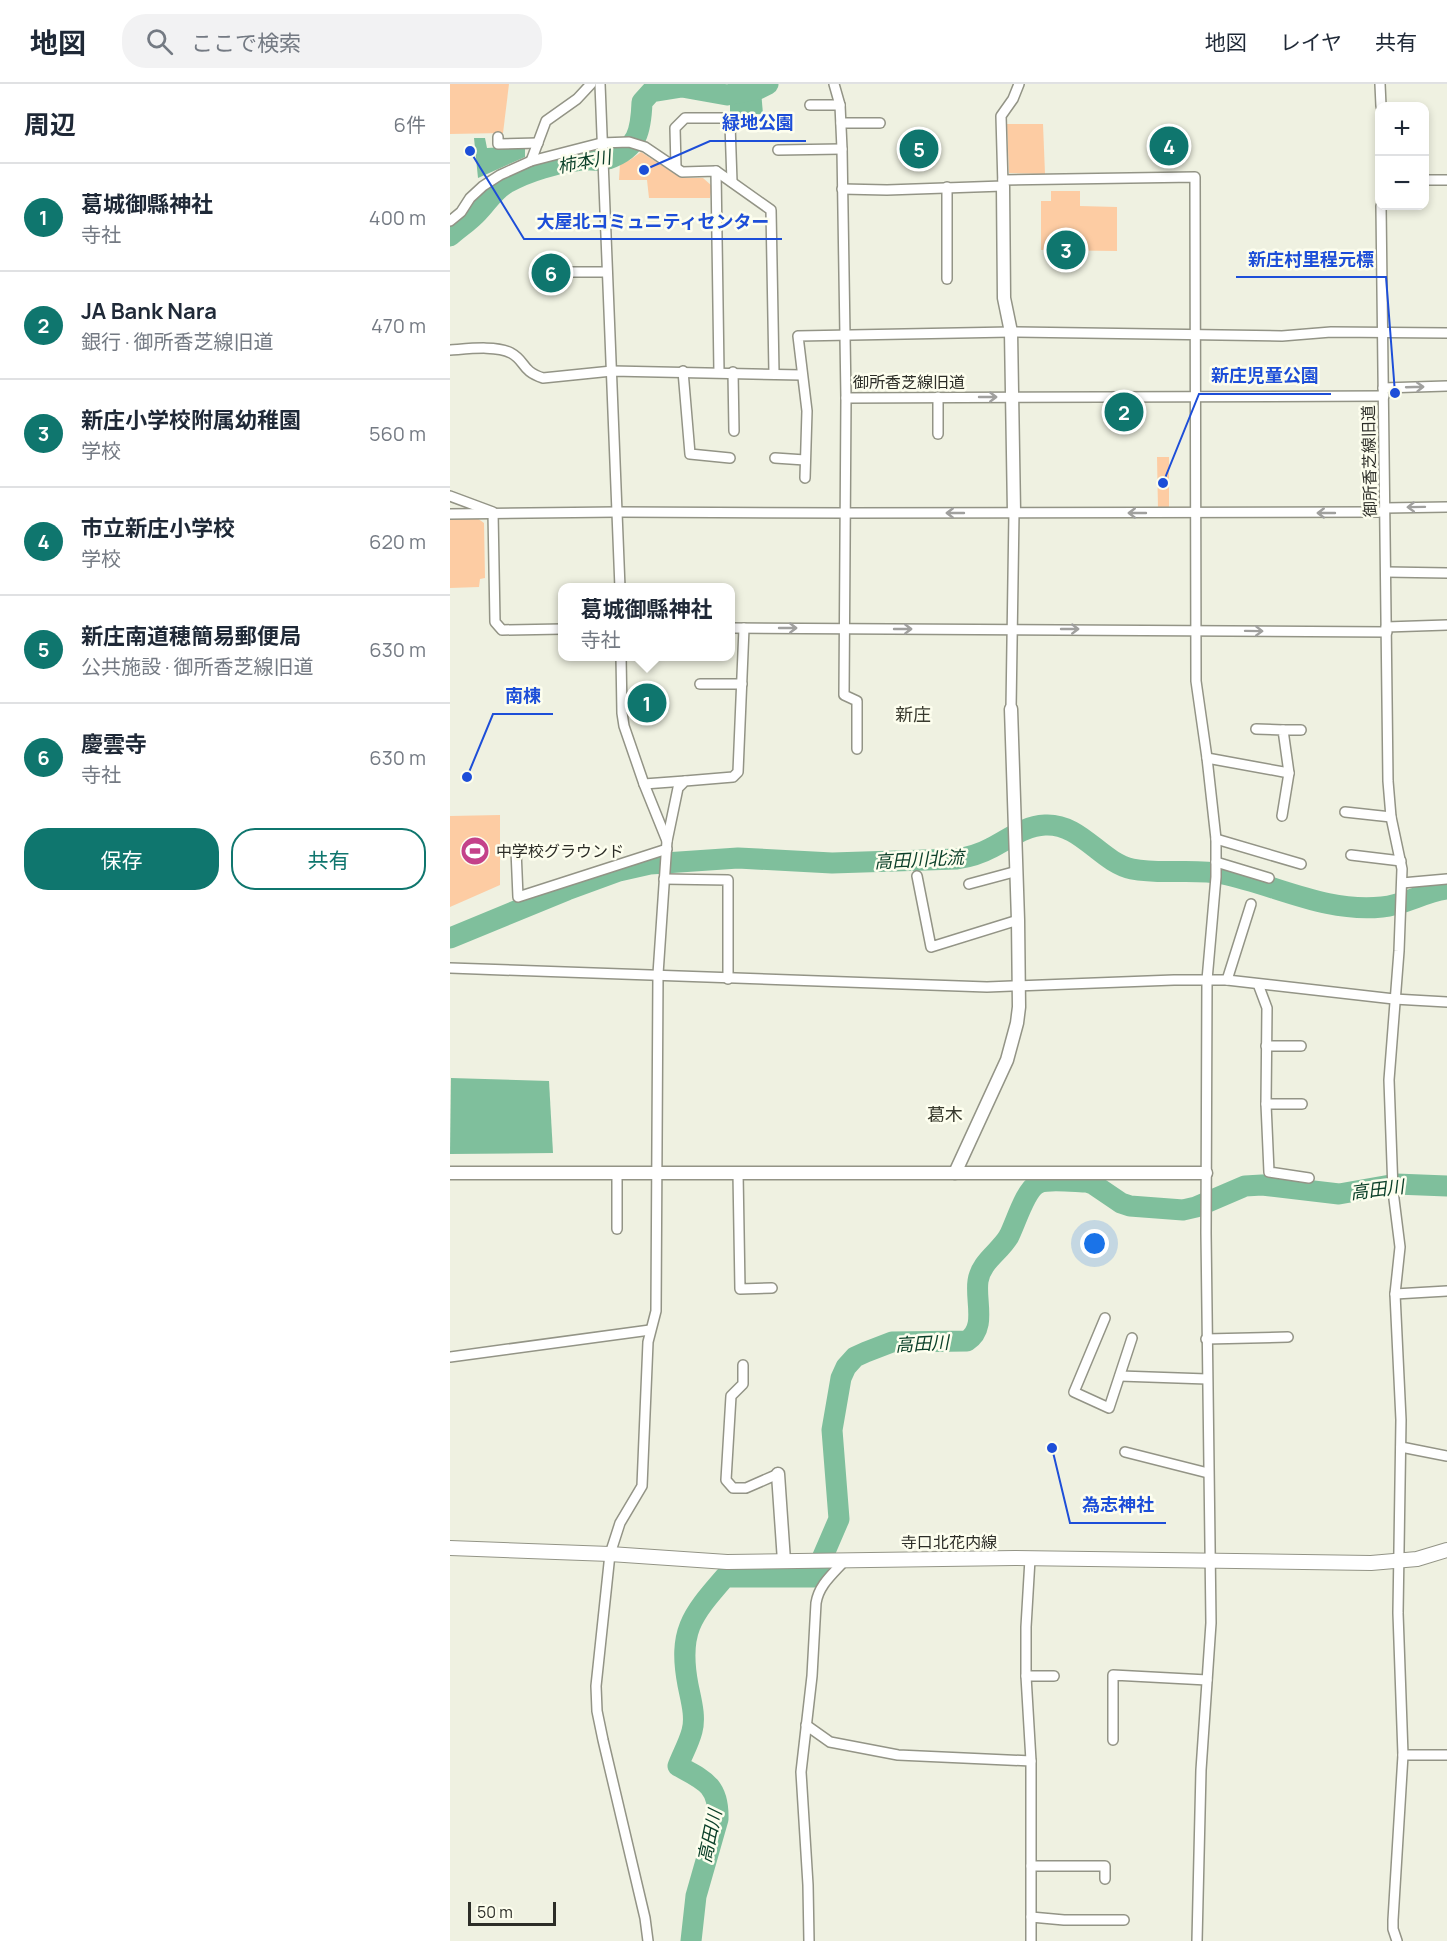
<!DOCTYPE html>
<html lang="ja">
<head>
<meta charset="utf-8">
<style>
	:root { --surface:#fff; --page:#f2f2f3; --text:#1f2937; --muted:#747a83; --line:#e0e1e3; --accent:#0f766e }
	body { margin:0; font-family:Manrope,"Noto Sans JP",sans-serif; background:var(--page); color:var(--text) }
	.controls { position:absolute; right:18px; top:18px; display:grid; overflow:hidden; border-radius:12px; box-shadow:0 3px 9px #0003 }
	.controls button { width:54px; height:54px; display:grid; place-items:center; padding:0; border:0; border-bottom:2px solid var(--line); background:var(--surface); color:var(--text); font:30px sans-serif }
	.scale { position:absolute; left:18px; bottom:15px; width:88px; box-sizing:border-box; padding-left:6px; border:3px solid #2c2d27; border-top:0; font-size:16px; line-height:21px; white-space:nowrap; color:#2c2d27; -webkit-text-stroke:4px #fdfeee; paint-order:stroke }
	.you { position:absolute; left:645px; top:1160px; width:21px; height:21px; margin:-15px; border:4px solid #fff; border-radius:50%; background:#1a73e8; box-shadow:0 0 0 9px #1a73e833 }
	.badge { display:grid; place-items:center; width:39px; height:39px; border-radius:50%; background:var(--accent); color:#fff; font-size:20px; font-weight:700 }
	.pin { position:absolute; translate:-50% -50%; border:3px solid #fff; box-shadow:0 2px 6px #0006 }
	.popup { position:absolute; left:108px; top:499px; width:177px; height:78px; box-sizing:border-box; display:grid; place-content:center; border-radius:12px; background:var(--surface); filter:drop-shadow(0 2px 4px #0005); font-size:20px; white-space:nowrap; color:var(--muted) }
	.popup b { font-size:22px; color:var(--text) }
	.popup::after { content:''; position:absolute; left:50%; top:100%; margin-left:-12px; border:12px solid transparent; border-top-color:var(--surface) }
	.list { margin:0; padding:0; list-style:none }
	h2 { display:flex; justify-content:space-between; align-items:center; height:78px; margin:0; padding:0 24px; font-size:26px }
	h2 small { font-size:20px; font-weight:400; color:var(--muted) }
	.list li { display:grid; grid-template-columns:39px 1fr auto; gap:18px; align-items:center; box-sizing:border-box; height:108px; padding:0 24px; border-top:2px solid var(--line) }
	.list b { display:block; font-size:22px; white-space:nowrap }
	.list p { margin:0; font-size:20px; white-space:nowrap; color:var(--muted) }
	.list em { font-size:20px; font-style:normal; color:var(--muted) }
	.actions { display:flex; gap:12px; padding:18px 24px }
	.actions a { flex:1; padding:14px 0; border:2px solid var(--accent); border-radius:24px; text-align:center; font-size:21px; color:var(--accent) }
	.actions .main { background:var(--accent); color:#fff }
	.icon { flex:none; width:33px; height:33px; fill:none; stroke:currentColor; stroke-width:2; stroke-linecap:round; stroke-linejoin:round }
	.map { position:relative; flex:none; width:997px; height:1857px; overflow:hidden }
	header { display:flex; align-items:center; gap:36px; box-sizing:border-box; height:84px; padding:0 30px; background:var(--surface); border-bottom:2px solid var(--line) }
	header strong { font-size:28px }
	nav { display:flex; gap:33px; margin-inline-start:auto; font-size:21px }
	.search { width:420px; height:54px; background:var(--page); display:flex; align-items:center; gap:15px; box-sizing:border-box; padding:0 21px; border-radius:24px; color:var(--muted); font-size:22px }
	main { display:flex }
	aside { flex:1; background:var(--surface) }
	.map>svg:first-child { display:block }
	.green { fill:#fdcca3 }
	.water { fill:#7fbf9c }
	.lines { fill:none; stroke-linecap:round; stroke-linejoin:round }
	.river { stroke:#7fbf9c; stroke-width:21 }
	.minor-casing { stroke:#939486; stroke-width:12 }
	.tertiary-casing { stroke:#939486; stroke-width:15 }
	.secondary-casing { stroke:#939486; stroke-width:16 }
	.minor { stroke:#fff; stroke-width:9 }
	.tertiary { stroke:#fff; stroke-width:12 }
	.secondary { stroke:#fff; stroke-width:14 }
	.oneway { stroke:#a0a09e }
	.labels { text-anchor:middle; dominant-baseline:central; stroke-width:5; stroke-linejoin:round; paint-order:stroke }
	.street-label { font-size:16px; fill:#2c2d27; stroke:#fdfeee }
	.poi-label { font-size:16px; fill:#2c2d27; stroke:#fdfeee; text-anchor:start }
	.water-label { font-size:18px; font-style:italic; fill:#0b4029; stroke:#fdfeee }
	.neighbourhood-label { font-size:18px; fill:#393a2e; stroke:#fdfeee }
	.leader { fill:none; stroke:#1d4ed8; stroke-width:2 }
	.callout-dot { fill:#1d4ed8; stroke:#fdfeee; stroke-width:2 }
	.callout-label { font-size:18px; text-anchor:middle; font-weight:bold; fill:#1d4ed8; stroke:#fdfeee; stroke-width:5; stroke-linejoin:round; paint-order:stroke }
</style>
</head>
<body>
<header>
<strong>地図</strong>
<div class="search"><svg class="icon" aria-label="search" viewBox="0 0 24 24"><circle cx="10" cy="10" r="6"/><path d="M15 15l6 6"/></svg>ここで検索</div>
<nav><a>地図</a><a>レイヤ</a><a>共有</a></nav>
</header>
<main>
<aside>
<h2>周辺<small>6件</small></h2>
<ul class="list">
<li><span class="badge">1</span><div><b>葛城御縣神社</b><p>寺社</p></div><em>400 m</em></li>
<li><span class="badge">2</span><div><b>JA Bank Nara</b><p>銀行 · 御所香芝線旧道</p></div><em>470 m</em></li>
<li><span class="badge">3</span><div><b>新庄小学校附属幼稚園</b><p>学校</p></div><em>560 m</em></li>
<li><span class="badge">4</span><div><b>市立新庄小学校</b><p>学校</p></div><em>620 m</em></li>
<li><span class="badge">5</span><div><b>新庄南道穂簡易郵便局</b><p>公共施設 · 御所香芝線旧道</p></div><em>630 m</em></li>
<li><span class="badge">6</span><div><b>慶雲寺</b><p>寺社</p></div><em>630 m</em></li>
</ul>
<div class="actions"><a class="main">保存</a><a>共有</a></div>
</aside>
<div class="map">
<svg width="997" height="1857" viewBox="0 0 997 1857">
	<rect width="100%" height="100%" fill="#eff1e1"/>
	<g class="green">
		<path d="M0,0h59l-6,49 -53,1z"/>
		<path d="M557,40h36l2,50 -36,-1z"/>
		<path d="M191,68l40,26h22l9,8 -2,12h-61l-2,-18h-28l1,-17 10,-3z"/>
		<path d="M601,107h29v15l37,1v44l-76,-1v-49h10z"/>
		<path d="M707,373h12v52h-11z"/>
		<path d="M0,434h27l7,5 1,55 -5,1 -1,8 -29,1z"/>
		<path d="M50,731v70l-50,22v-91z"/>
	</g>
	<g class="water">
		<path d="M311,7l2,23 -33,1v-15z"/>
		<path d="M24,54h11l2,10 38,-2v11l-47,21z"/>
		<path d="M1,994l98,3 4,72 -103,1z"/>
	</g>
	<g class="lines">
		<g class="river">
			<path d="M0,152c9,-8 20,-15 28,-24 10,-10 16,-22 29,-29 21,-12 50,-20 74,-23 9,-1 19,2 27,-1 30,-10 33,-29 34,-57l9,-10 31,-5 45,8 31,-6 10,-5"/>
			<path d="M0,854l117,-48 52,-19 31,-7 88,-6 94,5 125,-4c12,-2 23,-5 34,-11 18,-9 33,-22 54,-23 36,-2 55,37 87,44 30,6 61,-1 91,5 53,11 103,39 159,33 23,-2 42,-15 65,-18"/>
			<path d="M241,1857l5,-45 22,-77c1,-34 -14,-39 -40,-53 4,-11 11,-23 14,-35 4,-14 -1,-31 -4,-46 -10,-53 3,-69 37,-108h89l25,-58 -7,-89 9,-52 5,-11 9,-10 11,-5 26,-10 75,-1c20,-13 8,-40 11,-60 3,-20 22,-29 31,-45 7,-14 16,-45 28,-52 9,-6 39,-2 50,-2l6,2 28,19 9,3 53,4 13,-3 49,-21 17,-1 77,9 57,-10 51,2"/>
		</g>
		<g class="minor-casing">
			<g id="minor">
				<path d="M150,0l20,504"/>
				<path d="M384,0l6,21 2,44 4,249 -2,297 13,6v48"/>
				<path d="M930,0l1,22"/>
				<path d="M360,21h30"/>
				<path d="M391,39h39"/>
				<path d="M48,53v7l40,-1"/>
				<path d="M328,66l64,-1"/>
				<path d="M81,77l15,-40 31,-22 14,-15"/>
				<path d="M226,83l-1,-39 10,-10h40l5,6 2,58"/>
				<path d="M266,87l3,201"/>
				<path d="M553,96l192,-3 1,504 11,77 9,81v38l-9,103 -1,253 5,390 -10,147 -4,171"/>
				<path d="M974,96h23"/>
				<path d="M497,103v92"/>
				<path d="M392,105l45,1 116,-4 -2,-70 12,-17 6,-15"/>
				<path d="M931,122l7,575 3,36 11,52 -3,82 -10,129 4,111 7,56 -5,47 6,126 -3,193 5,142 -10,165v9l4,12"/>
				<path d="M0,137l11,-9 9,-14 13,-12 17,-11 31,-14 70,-18 28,-1 16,5 37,25 34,-1 55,39 3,163"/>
				<path d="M118,188h39"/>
				<path d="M0,266c16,-1 47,-5 61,3 15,8 10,18 32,25l69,-7 190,4"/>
				<path d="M233,287l7,83 40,4"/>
				<path d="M283,288l1,59"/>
				<path d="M933,304l64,-2"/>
				<path d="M488,313v37"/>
				<path d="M396,314l538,-2"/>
				<path d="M325,374l30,2"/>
				<path d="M355,394l2,-67 -9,-75 213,-4 271,4 49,-4 115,1"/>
				<path d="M0,412l43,16 2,110 7,8 61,-1"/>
				<path d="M935,424l62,-1"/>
				<path d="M0,430l167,-2 229,1 538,-1"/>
				<path d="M936,488l61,1"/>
				<path d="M936,543l61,-2"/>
				<path d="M281,544l656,4"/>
				<path d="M171,572l1,57 2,13 20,58 23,57 -9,133 -2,337 -8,31 -6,144 -22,37 -10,31 -14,132 1,25 6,29 42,178 3,23"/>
				<path d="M250,600h42"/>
				<path d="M561,625l3,-197"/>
				<path d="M806,645l27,1 6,43"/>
				<path d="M833,646h18"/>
				<path d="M757,674l82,15 -7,43"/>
				<path d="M194,700l41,-3"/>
				<path d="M895,728l46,5"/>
				<path d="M766,755l85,25"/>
				<path d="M217,757l11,-53 7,-7 48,-4 5,-5 6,-144"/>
				<path d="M66,766l2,47 149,-48"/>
				<path d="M901,771l50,6"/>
				<path d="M766,778l53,16"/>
				<path d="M467,792l14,71 87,-27"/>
				<path d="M214,795l64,1v99"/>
				<path d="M952,799l45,-4"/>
				<path d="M519,800l48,-13"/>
				<path d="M0,884l537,19 187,-7h53l167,19 53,3"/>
				<path d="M777,896l24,-76"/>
				<path d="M808,900l9,24 -1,96 3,68 40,6"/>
				<path d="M816,962h35"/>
				<path d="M816,1020h36"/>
				<path d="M288,1089l2,116 32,-1"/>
				<path d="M167,1145v-56"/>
				<path d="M945,1210l52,-3"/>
				<path d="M655,1234l-31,74 35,16 23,-70"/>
				<path d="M756,1255l82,-2"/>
				<path d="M0,1273l200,-27"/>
				<path d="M293,1281v19l-12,12 -5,84 7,8h13l32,-14"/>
				<path d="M670,1292l87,3"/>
				<path d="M951,1363l46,9"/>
				<path d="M675,1368l83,21"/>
				<path d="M580,1475l-4,68v49l5,85v180"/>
				<path d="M576,1592h28"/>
				<path d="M356,1641l24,17 68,13 133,6"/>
				<path d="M663,1656v-65l94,5"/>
				<path d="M953,1671h44"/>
				<path d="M581,1782h74v13"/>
				<path d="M581,1833l33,3h60"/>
				<path d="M359,1857l-1,-56 -7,-113 11,-96 4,-73c3,-19 18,-30 30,-44"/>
			</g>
		</g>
		<g class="tertiary-casing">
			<g id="tertiary">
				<path d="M553,102l1,112 7,34 3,180"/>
				<path d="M0,1089h756"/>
				<path d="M505,1089l52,-113 10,-37 2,-16 -1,-87 -7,-211"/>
				<path d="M328,1390l6,87"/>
			</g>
		</g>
		<g class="secondary-casing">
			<path id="secondary" d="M0,1464l160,6 117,8 288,-4 356,5 46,-4 30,-9"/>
		</g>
		<use href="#minor" class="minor"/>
		<use href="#tertiary" class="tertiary"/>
		<use href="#secondary" class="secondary"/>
	</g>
	<defs><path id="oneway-shaft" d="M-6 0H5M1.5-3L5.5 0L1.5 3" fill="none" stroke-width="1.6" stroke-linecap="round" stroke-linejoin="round" transform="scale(1.5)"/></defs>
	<g class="oneway">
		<use href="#oneway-shaft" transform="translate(965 303) rotate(-2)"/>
		<use href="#oneway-shaft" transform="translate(538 313)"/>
		<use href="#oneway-shaft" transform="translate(966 423) rotate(179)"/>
		<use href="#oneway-shaft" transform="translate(505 429) rotate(180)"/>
		<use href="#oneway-shaft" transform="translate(687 429) rotate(-180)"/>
		<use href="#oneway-shaft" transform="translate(876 429) rotate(180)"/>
		<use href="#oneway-shaft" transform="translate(338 544)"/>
		<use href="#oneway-shaft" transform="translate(453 545)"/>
		<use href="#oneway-shaft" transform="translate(620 545)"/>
		<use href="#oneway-shaft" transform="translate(804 547) rotate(1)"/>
	</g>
	<defs>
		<g id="stadium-disc" transform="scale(1.5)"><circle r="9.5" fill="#c4428a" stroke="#fdfeee"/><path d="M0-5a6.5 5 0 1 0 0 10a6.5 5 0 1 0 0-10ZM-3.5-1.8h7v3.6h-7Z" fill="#fff"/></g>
	</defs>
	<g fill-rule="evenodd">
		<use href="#stadium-disc" x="25" y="767"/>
	</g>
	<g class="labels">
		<g class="street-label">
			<text x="459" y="298">御所香芝線旧道</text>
			<text transform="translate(919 377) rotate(-91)">御所香芝線旧道</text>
			<text x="499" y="1458">寺口北花内線</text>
		</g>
		<g class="poi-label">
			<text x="46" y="767">中学校グラウンド</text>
		</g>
		<g class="water-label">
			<text transform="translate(134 77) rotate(-11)">柿本川</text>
			<text transform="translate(469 775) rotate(-3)">高田川北流</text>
			<text transform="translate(927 1105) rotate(-7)">高田川</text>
			<text transform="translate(472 1259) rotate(-3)">高田川</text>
			<text transform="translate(259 1752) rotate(-78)">高田川</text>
		</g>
		<g class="neighbourhood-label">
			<text x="463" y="630">新庄</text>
			<text x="495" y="1030">葛木</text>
		</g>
	</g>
	<path class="leader" d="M194 86L260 57H356M20 67L74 155H332M945 309L936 193H786M713 399L749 310H881M17 693L43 630H103M602 1364L620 1439H716"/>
	<g class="callout-dot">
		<circle cx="194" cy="86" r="6"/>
		<circle cx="20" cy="67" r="6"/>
		<circle cx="945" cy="309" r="6"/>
		<circle cx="713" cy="399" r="6"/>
		<circle cx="17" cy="693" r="6"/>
		<circle cx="602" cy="1364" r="6"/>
	</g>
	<g class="callout-label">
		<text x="308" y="45">緑地公園</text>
		<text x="203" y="144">大屋北コミュニティセンター</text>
		<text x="861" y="182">新庄村里程元標</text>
		<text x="815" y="298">新庄児童公園</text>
		<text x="73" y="618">南棟</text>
		<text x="668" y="1427">為志神社</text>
	</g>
</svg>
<div class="controls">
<button>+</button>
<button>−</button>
</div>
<div class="scale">50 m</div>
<div class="you"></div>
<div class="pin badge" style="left:197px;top:619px">1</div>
<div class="popup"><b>葛城御縣神社</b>寺社</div>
<div class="pin badge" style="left:674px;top:328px">2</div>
<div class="pin badge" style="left:616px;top:166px">3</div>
<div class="pin badge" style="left:719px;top:62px">4</div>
<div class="pin badge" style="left:469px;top:65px">5</div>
<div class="pin badge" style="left:101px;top:189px">6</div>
</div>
</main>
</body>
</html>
